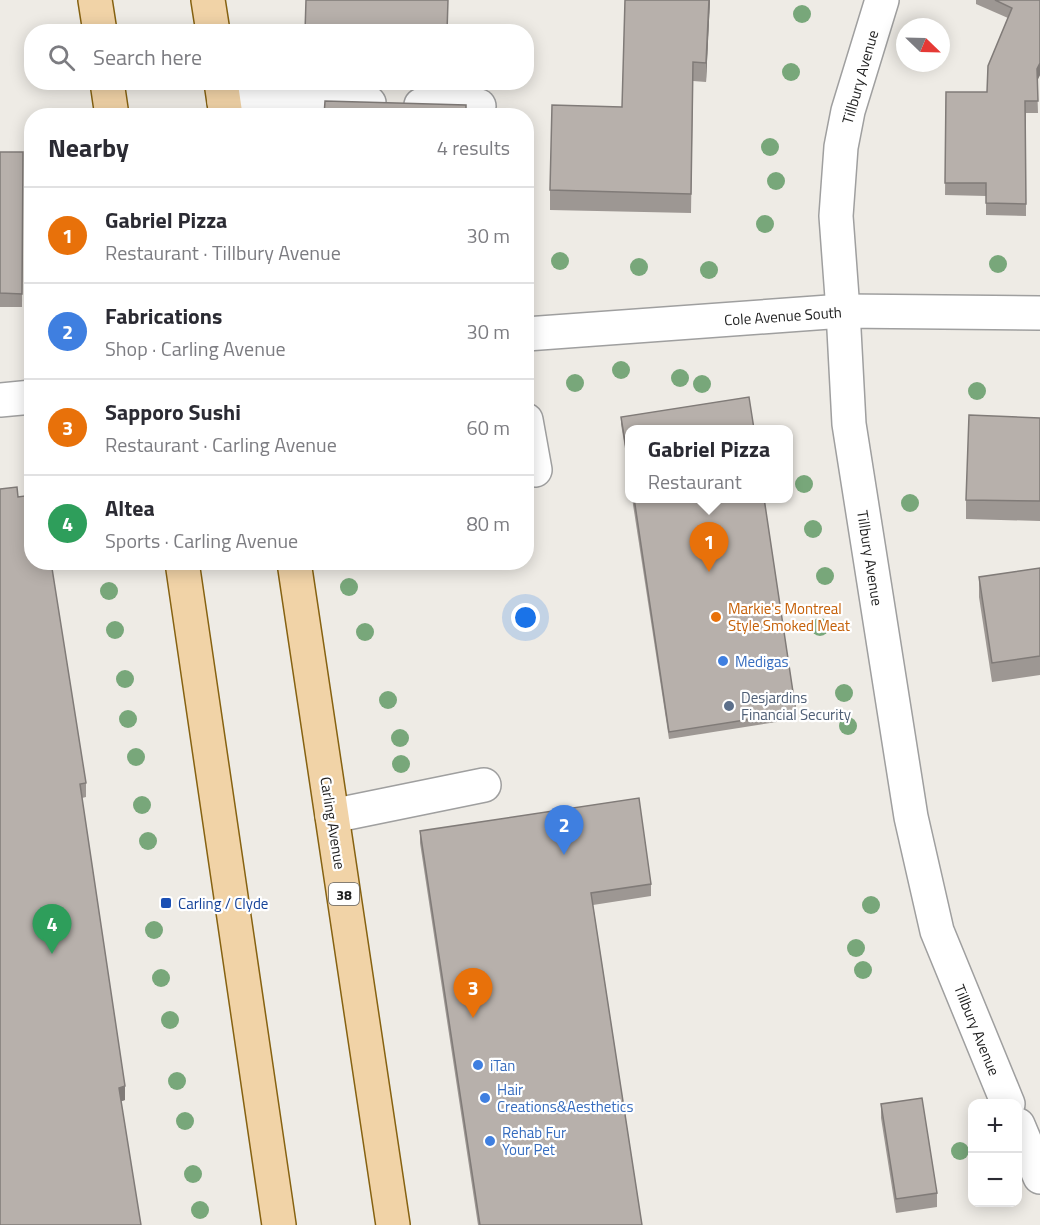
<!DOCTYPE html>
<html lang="en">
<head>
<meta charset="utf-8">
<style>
	:root { --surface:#fff; --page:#f2f2f3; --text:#2b2b33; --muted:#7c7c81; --line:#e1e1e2; --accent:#b41b17 }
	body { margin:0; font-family:"Titillium Web",sans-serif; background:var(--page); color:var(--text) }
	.controls { position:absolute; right:18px; bottom:18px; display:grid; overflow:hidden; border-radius:12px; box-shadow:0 3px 15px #0003 }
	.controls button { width:54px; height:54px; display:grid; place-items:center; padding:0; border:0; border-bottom:2px solid var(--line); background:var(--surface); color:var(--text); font:30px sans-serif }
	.compass { position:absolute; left:896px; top:18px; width:54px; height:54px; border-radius:50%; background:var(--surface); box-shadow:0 3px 15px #0003; rotate:113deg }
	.you { position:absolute; left:526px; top:618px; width:21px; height:21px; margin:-15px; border:4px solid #fff; border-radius:50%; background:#1a73e8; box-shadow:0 0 0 9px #1a73e833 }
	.badge { display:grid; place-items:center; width:39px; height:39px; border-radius:50%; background:var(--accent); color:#fff; font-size:20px; font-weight:700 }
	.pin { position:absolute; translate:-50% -50px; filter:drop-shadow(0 2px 3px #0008) }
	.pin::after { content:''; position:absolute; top:32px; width:21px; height:18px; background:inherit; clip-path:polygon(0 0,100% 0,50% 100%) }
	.popup { position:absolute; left:625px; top:425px; width:168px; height:78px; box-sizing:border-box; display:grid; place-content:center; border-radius:12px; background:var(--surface); filter:drop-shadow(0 2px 4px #0005); font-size:20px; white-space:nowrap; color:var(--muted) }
	.popup b { font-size:22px; color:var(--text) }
	.popup::after { content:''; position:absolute; left:50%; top:100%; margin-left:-12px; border:12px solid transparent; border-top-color:var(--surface) }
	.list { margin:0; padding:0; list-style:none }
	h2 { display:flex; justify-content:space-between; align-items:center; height:78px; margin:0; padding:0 24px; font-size:26px }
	h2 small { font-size:20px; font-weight:400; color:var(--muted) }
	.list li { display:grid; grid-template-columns:39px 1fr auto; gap:18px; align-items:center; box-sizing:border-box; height:96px; padding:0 24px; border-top:2px solid var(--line) }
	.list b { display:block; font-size:22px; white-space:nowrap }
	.list p { margin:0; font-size:20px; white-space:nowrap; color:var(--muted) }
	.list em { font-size:20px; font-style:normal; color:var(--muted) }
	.icon { flex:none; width:33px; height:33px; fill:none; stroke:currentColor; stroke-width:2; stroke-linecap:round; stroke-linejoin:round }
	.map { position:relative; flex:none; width:1040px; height:1225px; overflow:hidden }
	.search { position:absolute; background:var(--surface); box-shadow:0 3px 15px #0003; left:24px; top:24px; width:510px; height:66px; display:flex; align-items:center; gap:15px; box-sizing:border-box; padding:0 21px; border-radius:24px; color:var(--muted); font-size:22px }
	.panel { position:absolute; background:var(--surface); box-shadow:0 3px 15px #0003; left:24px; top:108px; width:510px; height:462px; border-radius:24px }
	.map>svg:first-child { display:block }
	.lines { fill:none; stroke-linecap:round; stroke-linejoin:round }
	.minor-casing { stroke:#9f9f9f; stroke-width:36 }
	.major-casing { stroke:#866211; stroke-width:36 }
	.minor { stroke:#fff; stroke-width:33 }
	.major { stroke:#f1d3a7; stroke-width:33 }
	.tree { fill:#78a77a }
	.wall { fill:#9d9793 }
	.shaded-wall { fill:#807b78 }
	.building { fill:#b7b0ab; stroke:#807b78; stroke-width:1.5 }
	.food-dot { fill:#e8710a; stroke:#fff; stroke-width:2 }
	.shop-dot { fill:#3f7fe0; stroke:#fff; stroke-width:2 }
	.service-dot { fill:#5c6f8a; stroke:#fff; stroke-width:2 }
	.transit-dot { fill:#1a4fb4; stroke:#fff; stroke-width:2 }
	.labels { text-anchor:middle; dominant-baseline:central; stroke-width:4.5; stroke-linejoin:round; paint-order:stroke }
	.shield { fill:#fff; stroke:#626262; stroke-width:1.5 }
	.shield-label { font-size:14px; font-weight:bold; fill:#1e1e1e }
	.street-label { font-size:15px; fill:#1e1e1e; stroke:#fff }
	.food-label { font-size:15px; fill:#c56008; stroke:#fff; text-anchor:start }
	.shop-label { font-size:15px; fill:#366cbe; stroke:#fff; text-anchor:start }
	.service-label { font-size:15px; fill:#4e5e75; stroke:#fff; text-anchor:start }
	.transit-label { font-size:15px; fill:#164399; stroke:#fff; text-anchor:start }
</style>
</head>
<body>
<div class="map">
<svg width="1040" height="1225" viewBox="0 0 1040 1225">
	<rect width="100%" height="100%" fill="#eeebe5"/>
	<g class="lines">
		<g class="minor-casing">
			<g id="minor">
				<path d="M882,0l-34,111 -7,36 -5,69 7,95 6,113 62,393 26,114 71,173"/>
				<path d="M224,102l37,-2 108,3"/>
				<path d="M421,105l58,1"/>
				<path d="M526,334l317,-23 197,2"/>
				<path d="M0,400l32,-3"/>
				<path d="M526,420l9,50"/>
				<path d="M332,816l152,-31"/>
				<path d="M1018,1125l22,52"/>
			</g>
		</g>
		<g class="major-casing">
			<g id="major">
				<path d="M95,0l5,32"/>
				<path d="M208,0l5,32"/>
				<path d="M107,82l5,34"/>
				<path d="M221,82l5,34"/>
				<path d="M182,562l97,663"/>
				<path d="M294,562l99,663"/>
			</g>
		</g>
		<use href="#minor" class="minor"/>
		<use href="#major" class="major"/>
	</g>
	<g class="tree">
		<circle cx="802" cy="14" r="9"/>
		<circle cx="791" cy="72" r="9"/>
		<circle cx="770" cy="147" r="9"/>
		<circle cx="776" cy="181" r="9"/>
		<circle cx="765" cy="224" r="9"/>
		<circle cx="560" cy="261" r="9"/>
		<circle cx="998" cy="264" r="9"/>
		<circle cx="639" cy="267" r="9"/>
		<circle cx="709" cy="270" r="9"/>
		<circle cx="621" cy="370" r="9"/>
		<circle cx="680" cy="378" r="9"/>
		<circle cx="575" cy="383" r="9"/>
		<circle cx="702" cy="384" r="9"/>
		<circle cx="977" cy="391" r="9"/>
		<circle cx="804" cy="484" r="9"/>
		<circle cx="910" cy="503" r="9"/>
		<circle cx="813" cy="529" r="9"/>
		<circle cx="825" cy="576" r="9"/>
		<circle cx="349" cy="587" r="9"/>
		<circle cx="109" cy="591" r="9"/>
		<circle cx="820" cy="627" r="9"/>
		<circle cx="115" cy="630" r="9"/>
		<circle cx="365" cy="632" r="9"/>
		<circle cx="125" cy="679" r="9"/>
		<circle cx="844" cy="693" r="9"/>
		<circle cx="388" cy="700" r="9"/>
		<circle cx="128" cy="719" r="9"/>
		<circle cx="848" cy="726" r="9"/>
		<circle cx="400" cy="738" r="9"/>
		<circle cx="136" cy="757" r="9"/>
		<circle cx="401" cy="764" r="9"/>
		<circle cx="142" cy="805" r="9"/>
		<circle cx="148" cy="841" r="9"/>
		<circle cx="871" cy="905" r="9"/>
		<circle cx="154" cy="930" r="9"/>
		<circle cx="856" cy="948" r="9"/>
		<circle cx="863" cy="970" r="9"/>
		<circle cx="161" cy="978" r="9"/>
		<circle cx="170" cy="1020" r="9"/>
		<circle cx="177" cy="1081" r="9"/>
		<circle cx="185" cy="1121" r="9"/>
		<circle cx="960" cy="1151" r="9"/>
		<circle cx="193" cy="1174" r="9"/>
		<circle cx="200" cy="1210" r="9"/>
	</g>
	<g class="wall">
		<path d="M625,0h85l-4,82 -13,-1 -2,132 -141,-3v-20l72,-83z"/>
		<path d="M976,0h64v75l-3,6 1,32h-12v103l-40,-1v-19l-41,-1 1,-103h41l21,-74 -32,-14z"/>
		<path d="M307,82h140v4z"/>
		<path d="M0,152h23l-1,155h-22z"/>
		<path d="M621,417l9,12v50l-9,-55z"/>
		<path d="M1040,418v103l-74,-2v-19z"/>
		<path d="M18,497l68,286v14l-4,1 43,302 -4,1z"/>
		<path d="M632,498h132l32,214v7l-127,20z"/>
		<path d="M1040,568v107l-48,7 -13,-85v-20z"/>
		<path d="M420,831l231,53v12l-58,9 49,320h-164l-58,-382z"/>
		<path d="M881,1104l56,89v14l-41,6 -15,-95z"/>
	</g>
	<g class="shaded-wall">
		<path d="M709,0h1l-4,82v-19z"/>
		<path d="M1040,63v12l-3,6v-12z"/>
		<path d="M125,1086v14l-6,2v-14z"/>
	</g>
	<g class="building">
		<path d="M306,0h142l-1,32h-142z"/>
		<path d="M625,0h84l-3,63 -13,-1 -2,132 -141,-4 2,-85 70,2z"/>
		<path d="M995,0h45v63l-3,6 1,32h-13l1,103 -40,-1v-20h-41l1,-91h41l1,-26 24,-58z"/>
		<path d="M325,101l141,4v11h-142z"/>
		<path d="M0,152h23l-1,142 -22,-1z"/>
		<path d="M749,397l5,32h-124v43l-9,-55z"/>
		<path d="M969,415l71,3v83l-74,-1z"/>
		<path d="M17,487l1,10 14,-2v67h19l35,221 -6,1 45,302 -6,2 22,137h-141v-736z"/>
		<path d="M634,498h130l32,214 -127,20z"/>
		<path d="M1040,568v88l-48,7 -13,-86z"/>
		<path d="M639,798l12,86 -60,9 51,332h-162l-60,-394z"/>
		<path d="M922,1098l15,95 -41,6 -15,-95z"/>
	</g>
	<circle class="food-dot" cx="716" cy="617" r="6"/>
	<g class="shop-dot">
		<circle cx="723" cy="661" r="6"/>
		<circle cx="478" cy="1065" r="6"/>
		<circle cx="485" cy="1098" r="6"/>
		<circle cx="490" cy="1141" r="6"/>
	</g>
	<circle class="service-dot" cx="729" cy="706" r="6"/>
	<rect class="transit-dot" x="160" y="897" width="12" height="12" rx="3"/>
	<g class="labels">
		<rect class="shield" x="329" y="883" width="30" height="22" rx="4.5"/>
		<g class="shield-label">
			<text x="344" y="894">38</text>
		</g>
		<g class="street-label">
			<text transform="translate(860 77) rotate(-74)">Tillbury Avenue</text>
			<text transform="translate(783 316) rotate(-4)">Cole Avenue South</text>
			<text transform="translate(870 558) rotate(81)">Tillbury Avenue</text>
			<text transform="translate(333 823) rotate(81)">Carling Avenue</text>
			<text transform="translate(977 1030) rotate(68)">Tillbury Avenue</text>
		</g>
		<g class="food-label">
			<text x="728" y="608">Markie's Montreal<tspan x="728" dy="17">Style Smoked Meat</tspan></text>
		</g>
		<g class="shop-label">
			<text x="735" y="661">Medigas</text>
			<text x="490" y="1065">iTan</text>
			<text x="497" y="1089">Hair<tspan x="497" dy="17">Creations&amp;Aesthetics</tspan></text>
			<text x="502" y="1132">Rehab Fur<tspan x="502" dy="17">Your Pet</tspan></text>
		</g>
		<g class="service-label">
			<text x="741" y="697">Desjardins<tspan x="741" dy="17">Financial Security</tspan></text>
		</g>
		<g class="transit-label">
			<text x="178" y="903">Carling / Clyde</text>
		</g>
	</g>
</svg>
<div class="controls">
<button>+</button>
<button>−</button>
</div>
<svg class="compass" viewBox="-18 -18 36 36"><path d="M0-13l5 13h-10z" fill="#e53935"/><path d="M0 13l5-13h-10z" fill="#7c7c81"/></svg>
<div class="you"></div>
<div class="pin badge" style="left:709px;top:572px;background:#e8710a">1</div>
<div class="popup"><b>Gabriel Pizza</b>Restaurant</div>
<div class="pin badge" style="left:564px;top:855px;background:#3f7fe0">2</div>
<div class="pin badge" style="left:473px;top:1018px;background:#e8710a">3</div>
<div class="pin badge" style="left:52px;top:954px;background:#2e9e5b">4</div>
<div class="search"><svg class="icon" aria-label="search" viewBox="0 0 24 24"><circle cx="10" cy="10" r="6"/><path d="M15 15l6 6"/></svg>Search here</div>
<section class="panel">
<h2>Nearby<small>4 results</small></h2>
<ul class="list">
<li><span class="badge" style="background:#e8710a">1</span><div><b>Gabriel Pizza</b><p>Restaurant · Tillbury Avenue</p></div><em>30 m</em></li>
<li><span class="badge" style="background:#3f7fe0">2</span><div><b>Fabrications</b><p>Shop · Carling Avenue</p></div><em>30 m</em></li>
<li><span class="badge" style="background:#e8710a">3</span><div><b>Sapporo Sushi</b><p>Restaurant · Carling Avenue</p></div><em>60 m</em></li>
<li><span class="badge" style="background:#2e9e5b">4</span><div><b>Altea</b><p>Sports · Carling Avenue</p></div><em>80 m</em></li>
</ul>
</section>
</div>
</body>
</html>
